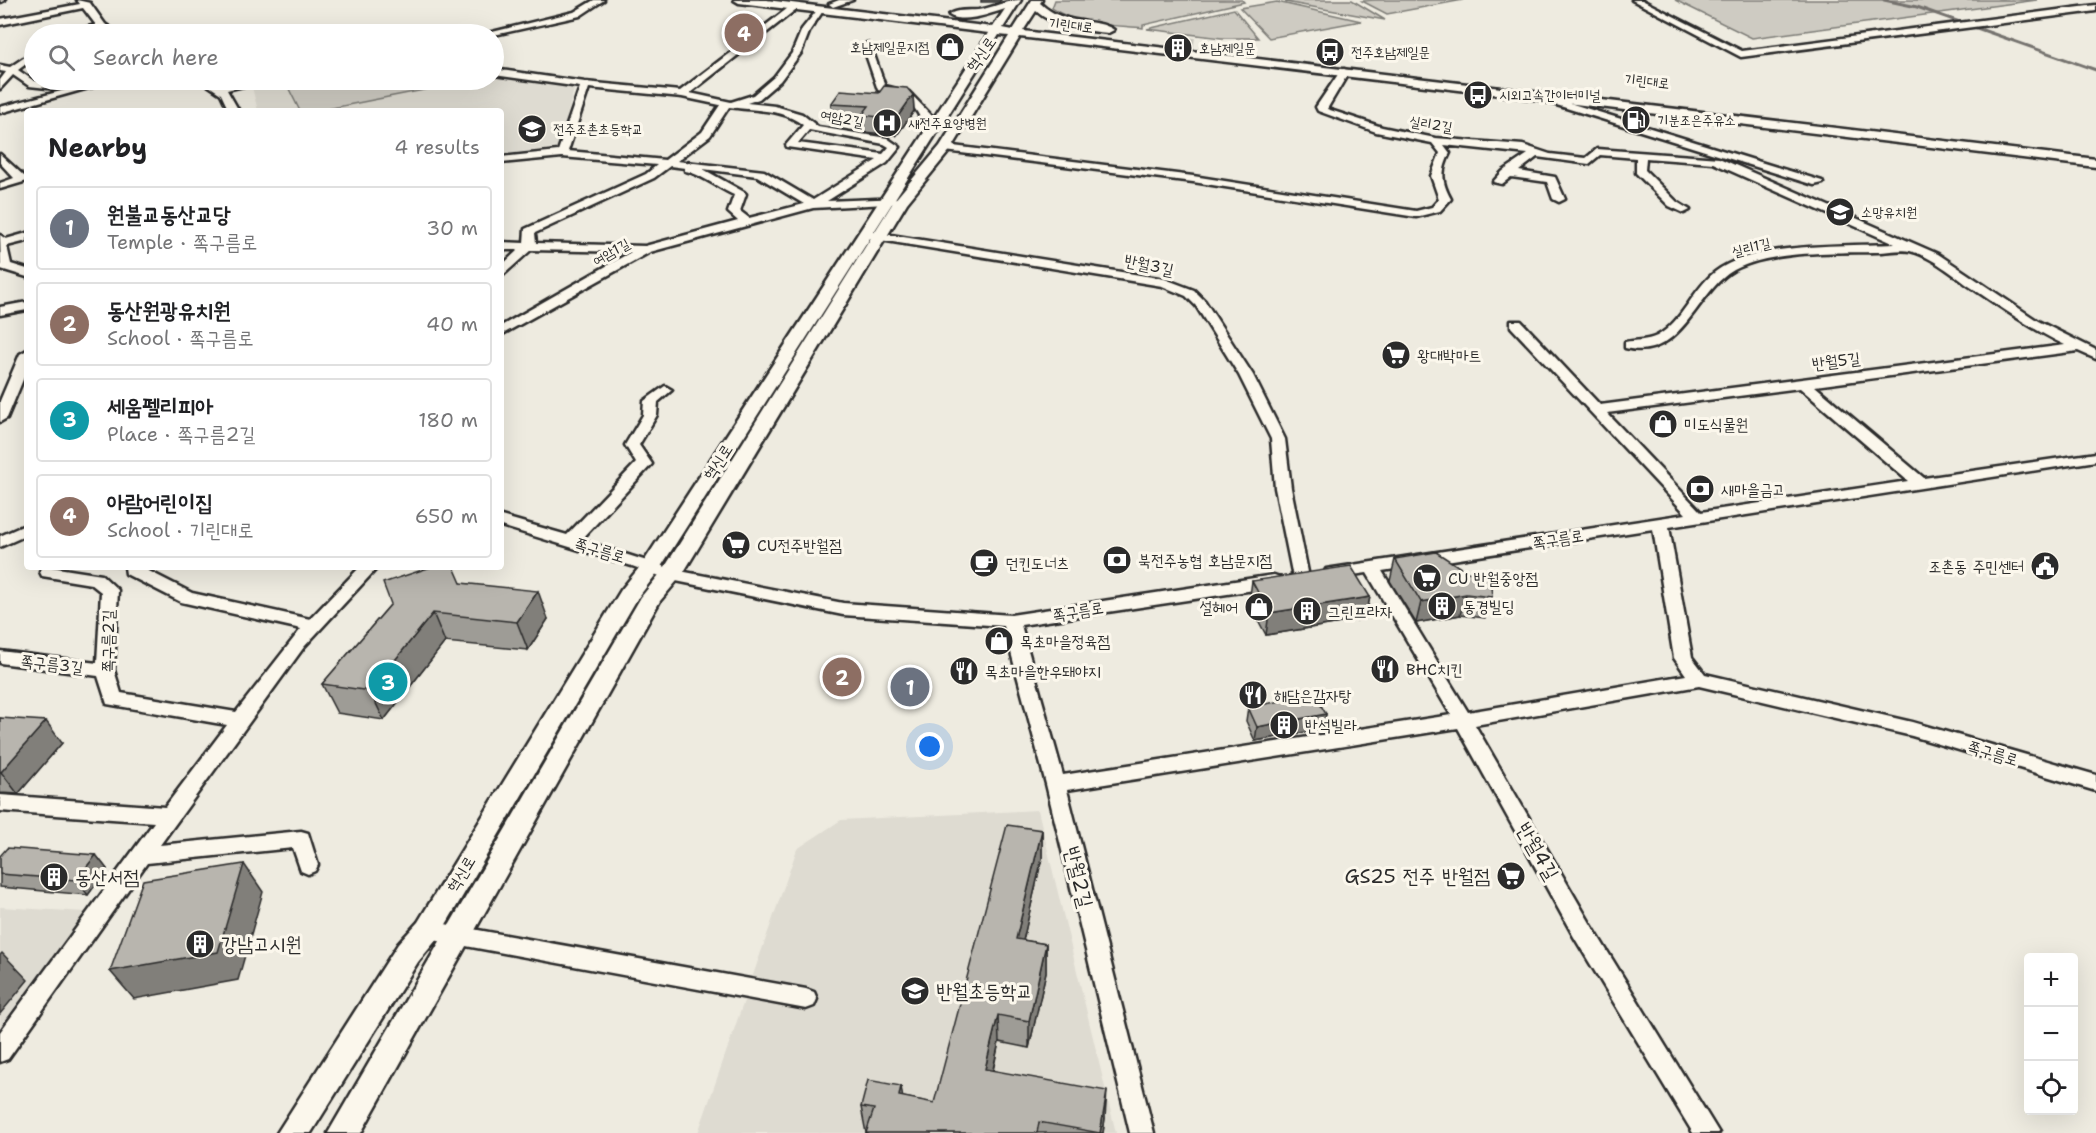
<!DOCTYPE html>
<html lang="en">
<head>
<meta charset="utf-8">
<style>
	:root { --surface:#fff; --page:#f2f2f2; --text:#202124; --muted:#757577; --line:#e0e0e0; --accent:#db2777 }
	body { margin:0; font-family:"Shantell Sans","Poor Story",sans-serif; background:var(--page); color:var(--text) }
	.controls { position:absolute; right:18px; bottom:18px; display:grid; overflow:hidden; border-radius:6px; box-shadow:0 6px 24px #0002 }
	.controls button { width:54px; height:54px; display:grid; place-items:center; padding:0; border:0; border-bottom:2px solid var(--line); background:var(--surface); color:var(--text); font:30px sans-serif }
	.you { position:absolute; left:930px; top:747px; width:21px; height:21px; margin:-15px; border:4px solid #fff; border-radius:50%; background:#1a73e8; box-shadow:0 0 0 9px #1a73e833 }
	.badge { display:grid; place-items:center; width:39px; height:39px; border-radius:50%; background:var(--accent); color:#fff; font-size:20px; font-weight:700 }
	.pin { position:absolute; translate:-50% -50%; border:3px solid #fff; box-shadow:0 2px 6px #0006 }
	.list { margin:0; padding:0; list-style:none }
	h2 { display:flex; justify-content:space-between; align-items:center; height:78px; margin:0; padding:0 24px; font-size:26px }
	h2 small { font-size:20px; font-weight:400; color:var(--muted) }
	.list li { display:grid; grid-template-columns:39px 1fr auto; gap:18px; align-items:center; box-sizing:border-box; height:84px; margin:0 12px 12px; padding:0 12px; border:2px solid var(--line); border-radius:6px }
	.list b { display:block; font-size:22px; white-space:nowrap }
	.list p { margin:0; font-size:20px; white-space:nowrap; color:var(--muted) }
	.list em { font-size:20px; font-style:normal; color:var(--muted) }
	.icon { flex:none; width:33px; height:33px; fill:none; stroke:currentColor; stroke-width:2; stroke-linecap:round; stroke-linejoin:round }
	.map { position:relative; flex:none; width:2096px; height:1133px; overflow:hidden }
	.search { position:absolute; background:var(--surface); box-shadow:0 6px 24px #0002; left:24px; top:24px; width:480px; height:66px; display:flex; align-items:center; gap:15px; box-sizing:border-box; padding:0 21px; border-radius:33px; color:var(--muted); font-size:22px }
	.panel { position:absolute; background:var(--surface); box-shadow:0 6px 24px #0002; left:24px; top:108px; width:480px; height:462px; border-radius:6px }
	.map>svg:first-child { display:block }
	.built { fill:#dedbd1 }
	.green { fill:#cecbc2; stroke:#7c7b76; stroke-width:1.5 }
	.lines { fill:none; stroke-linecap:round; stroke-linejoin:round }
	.stream { stroke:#74726e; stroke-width:3 }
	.tertiary-tunnel { stroke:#c7c5bc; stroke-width:12; stroke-dasharray:12 6; stroke-linecap:butt }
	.minor-casing { stroke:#2b2b2b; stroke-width:5 }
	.tertiary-casing { stroke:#2b2b2b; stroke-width:5 }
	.minor { fill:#fbf7ec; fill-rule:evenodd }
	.tertiary { fill:#fbf7ec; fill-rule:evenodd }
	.wall { fill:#9e9c96; stroke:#2b2b2b; stroke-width:1.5 }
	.shaded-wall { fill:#817f7a; stroke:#2b2b2b; stroke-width:1.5 }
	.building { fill:#b8b5ae; stroke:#2b2b2b; stroke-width:1.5 }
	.labels { text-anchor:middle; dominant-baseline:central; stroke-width:6; stroke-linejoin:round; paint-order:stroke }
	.far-street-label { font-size:14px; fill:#2b2b2b; stroke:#fbf7ec }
	.far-poi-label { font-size:14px; fill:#2b2b2b; stroke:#fbf7ec; text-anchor:start }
	.street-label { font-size:16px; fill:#2b2b2b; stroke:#fbf7ec }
	.poi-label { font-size:16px; fill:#2b2b2b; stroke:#fbf7ec; text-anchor:start }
	.near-street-label { font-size:20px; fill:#2b2b2b; stroke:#fbf7ec }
	.near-poi-label { font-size:20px; fill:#2b2b2b; stroke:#fbf7ec; text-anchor:start }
</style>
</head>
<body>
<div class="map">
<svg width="2096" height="1133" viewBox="0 0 2096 1133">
	<rect width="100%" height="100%" fill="#eeebe0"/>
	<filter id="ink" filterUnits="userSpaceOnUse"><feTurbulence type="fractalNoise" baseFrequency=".0167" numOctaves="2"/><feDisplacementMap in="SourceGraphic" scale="12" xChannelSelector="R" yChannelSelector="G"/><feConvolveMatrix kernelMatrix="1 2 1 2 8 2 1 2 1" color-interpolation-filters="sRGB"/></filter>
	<g filter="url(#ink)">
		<g class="built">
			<path d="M494,73l81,13 -16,61 -58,8v-44h-243l-7,-28 19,-3h224z"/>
			<path d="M1038,810l78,323h-418l99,-284 44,-29z"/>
			<path d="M0,907l86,5 -86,115z"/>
		</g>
		<g class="green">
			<path d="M1055,0h187l2,2 -101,23v3c-30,-3 -65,-2 -91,-20z"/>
			<path d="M1300,0h52l33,20 -100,-18z"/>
			<path d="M1374,0h89l-76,14 -25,-13z"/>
			<path d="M1675,0h362l-285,38z"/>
			<path d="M1277,2l84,19 -92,17 -29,-30z"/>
			<path d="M1234,9l24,29h-36l-75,-9z"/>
			<path d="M315,80h123l6,6 -127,25h-17l-13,-26z"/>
		</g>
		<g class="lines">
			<path class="stream" d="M1884,0l33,7 179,63"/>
			<path class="tertiary-tunnel" d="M1172,41l22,3"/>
			<g class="minor-casing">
				<g id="minor">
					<path d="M0,0h5l-4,2z"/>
					<path d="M77,0l13,3 15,21 15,10h-9l-10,-5 -41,5 36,-9 -13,-17 -83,17v-6l80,-15z"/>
					<path d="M594,0h10l-24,16 -86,19 -10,-1 90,-22z"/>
					<path d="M839,0h14l-20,7 -4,-3z"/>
					<path d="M1632,0h10l100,51 354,-46v6l-355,46z"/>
					<path d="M792,5l7,2 -109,86 41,9 22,-7 21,-18 18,-24 10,-24 17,-21h6l-15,22 -9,23 -21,28 -21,18 -12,4 28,3 27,8 16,13 69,11 13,9 -13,16 -60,38 74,-3 4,1v4l-92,5 -163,44 -149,83v-9l130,-74 -100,-2 -30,27v-11l17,-16h-17v-8l23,1 1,-14 121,-55 11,-9 -95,-8 -61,6v-6l57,-6 22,-64 -86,-12v-6l91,13 95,9zM589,88l93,9 38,8 -18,27 -37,28 -97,-9zM729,107c25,4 53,1 74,18l-17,20 1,2 90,13 -64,40 -49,-29 -87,-10 33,-25zM809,130l75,14 5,3 -6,7 -85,-11zM670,166l15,2v3c14,2 35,18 49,24l-6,17 10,9 -93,25 -109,-3 -1,-10 119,-55zM703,169l54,7 47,28 -55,14 -9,-7 6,-17 -2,-2z"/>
					<path d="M867,43l4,3 14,40 24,6 24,25 1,8 5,3 -1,2h-13c-9,-28 -19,-33 -47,-40l-15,-44z"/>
					<path d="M34,51v7l-16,12 16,11 36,3 5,3 28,-7h14l-117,33v-6l65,-17 -36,-4 -16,-11 -13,14v-9l6,-8 -6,-1v-6l10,2z"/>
					<path d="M1344,69l5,3 -22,37 55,18 53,11 88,7 27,9 36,4 11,-9 122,9 219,96 100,67 58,29v9l-18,-8 -263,35 109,92 172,-25v8l-427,66 23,130 13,17 207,48 184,53v16l-184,-55 -213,-50 -224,39 115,198 129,210h-26l-119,-196 -116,-209 -391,62 87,343h-24l-84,-349 -42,-158 -161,-11 -172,-35 -39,-14 -131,-40v-10l66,19 69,-72 -11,-18 18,-30 1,-14 21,-15 7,4 -14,12 -1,13 -18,30 13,19 -71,76 94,30 168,33 168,12 263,-40 6,2 2,4 -2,4 -6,2 -253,38 42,150 388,-60 -84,-142 -35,5 -8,-5 2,-4 360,-55 -175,-187v-6h10l79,84 465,-60c-33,-16 -62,-36 -93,-57 -18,-12 -40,-32 -62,-37 -9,-2 -22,1 -32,1 -42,1 -106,-2 -144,18 -38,21 -52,92 -109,78v-6c10,-2 22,-1 32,-6 26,-15 35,-46 58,-64 38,-30 132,-26 180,-28l-182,-81 -67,-5 -1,12 32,32 13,8 -6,3 -15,-7 -33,-33v-15l-36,-3 -11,9 -52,-7 -18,14 36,6 10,22 -6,3 -6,-3 -6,-17 -36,-5 -9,7 -9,-2 10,-11 25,-17 -84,-9 6,8c-9,18 -9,28 1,46l-11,12 -24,6 -223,-35 -248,-31 -5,-3 5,-3 248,31 223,35 16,-4 7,-8 -8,-23 9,-23 -8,-10 -56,-11 -58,-21 -2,-4 25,-37zM1800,388l108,93 -207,31 -94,-99zM1653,529l21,129 12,17 -218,37 -86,-141z"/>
					<path d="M200,80h11l10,5 30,-5h17l-41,10 12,21h-10l-8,-17z"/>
					<path d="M1537,93l285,88 1,2 -9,2 -280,-87 -2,-2z"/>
					<path d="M0,154l24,22 3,-1v6l-27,8v-6l14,-5 -14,-15z"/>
					<path d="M866,231l299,48 29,11 11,11 48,74 32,64 6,49 18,89 -2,4 -6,2 -8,-6 -18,-89 -4,-49 -32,-64 -43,-69 -10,-10 -24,-10 -300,-49 -2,-2z"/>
					<path d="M27,233v8l-20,5 4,18 16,5v8l-26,-8 -1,-34 6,4z"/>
					<path d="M27,302v8l-27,5v-8z"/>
					<path d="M27,350v20l-20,48 -7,4v-21l20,-47z"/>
					<path d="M27,524v11l-27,12v-11z"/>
					<path d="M51,567l51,8 16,15 -4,80 7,23 115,19 65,-83 -120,-27 -55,-28 -1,-7h16l51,26 118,26 50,-52h18l-74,80 -144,198 141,-14 7,2 10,32 -3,6 -7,3 -7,-3 -8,-23 -146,15 -139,196 -8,3v-30l154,-210 -154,-11v-16l165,12 62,-82 -120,-21 -9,-28 -98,-13v-12l97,12 4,-71 -10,-8 -49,-8 -2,-4 2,-4z"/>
					<path d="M428,921l378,68 8,3 3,7 -3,7 -8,3 -378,-70 -8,-2 -3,-7 3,-7z"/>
				</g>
			</g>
			<g class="tertiary-casing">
				<path id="tertiary" d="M734,0h32l227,27 12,-18c-15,5 -43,15 -56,6 7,-6 19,-4 29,-5 15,-2 28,-10 43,-10l-18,28 10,2 19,-30h10l-2,3c26,25 57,14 74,27l-6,3c-25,-3 -53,-5 -72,-22l-13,20 1073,128v8l-1076,-130 -68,111 -45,55 -225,372 -22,26 -299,532h-33l313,-536 22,-27 231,-369 46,-55 69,-110 -10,-1 -342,538 -20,26 -199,339 -20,24 -107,171h-34l121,-189 20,-22 203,-332 22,-27 346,-530 -250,-30z"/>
			</g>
			<use href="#minor" class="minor"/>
			<use href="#tertiary" class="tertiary"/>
		</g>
		<g class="wall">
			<path d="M981,0h20l-2,2h-18z"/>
			<path d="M913,95l1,16 -17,24 -34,-3v-10l-30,-2 -2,-16z"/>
			<path d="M1395,559l97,38 -7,21 -25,-3 -44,8 -26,-42z"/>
			<path d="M1252,581l118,16 -5,22 -99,16 -17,-32z"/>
			<path d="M461,583l87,36 -20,31 -83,-8 -61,78 -47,-7 -15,-29 69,-80z"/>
			<path d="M1248,707l78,7 -3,15 -68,12 -9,-20z"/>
			<path d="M0,718l62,25 -44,51 -18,-1z"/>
			<path d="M1042,830v28l-19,82 23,4v28l-17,76 -30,-6 -6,29 112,47 -2,15h-237l-5,-26 42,-10 31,6z"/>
			<path d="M96,855l11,14 -19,26 -88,-8v-31z"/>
		</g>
		<g class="shaded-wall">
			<path d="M913,95l1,16 -17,24 -1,-16z"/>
			<path d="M538,591l10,28 -20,31 -11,-28z"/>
			<path d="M1466,594l-6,21 -44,8 5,-21z"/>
			<path d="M1370,597l-5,22 -99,16 3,-22z"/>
			<path d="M433,613l12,29 -61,78 -14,-29z"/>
			<path d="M1326,714l-3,15 -68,12 2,-14z"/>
			<path d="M46,721l16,22 -44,51 -17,-22z"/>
			<path d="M1042,830v28l-25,109 -1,-28z"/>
			<path d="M96,855l11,14 -19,26 -12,-15z"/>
			<path d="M244,864l19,28 -25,88 -104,19 -24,-28z"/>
			<path d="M1046,944v28l-17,76v-27z"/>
			<path d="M2,953l26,27 -28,34v-59z"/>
			<path d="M998,1015l1,27 -12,54 -2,-27z"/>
			<path d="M901,1086l4,26 -6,-16z"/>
			<path d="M1107,1091l-2,27 -2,15h-3z"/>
		</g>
		<g class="building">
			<path d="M884,86l23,2 6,7 -17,24 -34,-4 7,-9 -38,-2 10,-14 38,3z"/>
			<path d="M1436,552l31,20 23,3 2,22 -26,-3 -45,8 -26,-43z"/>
			<path d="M1351,566l19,31 -101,16 -17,-32z"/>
			<path d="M431,567h23l7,16 77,8 -21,31 -84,-9 -63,78 -48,-7 69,-80 -8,-21z"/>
			<path d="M1315,695l11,19 -69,13 -9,-20z"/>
			<path d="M0,718l46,3 -45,51h-1z"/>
			<path d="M1007,825l35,5 -26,109 30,5 -17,77 -31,-6 -13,54 122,22 -7,42 -61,-11 -2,11h-171l8,-24 -13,-2 7,-27 33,6 -2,10 35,7z"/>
			<path d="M7,848l89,7 -20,25 -76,-6v-18z"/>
			<path d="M244,864l-26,88 -108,19 33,-91z"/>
		</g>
	</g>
	<defs>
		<g id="shop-disc" transform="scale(1.5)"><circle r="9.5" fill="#2b2b2b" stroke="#fbf7ec"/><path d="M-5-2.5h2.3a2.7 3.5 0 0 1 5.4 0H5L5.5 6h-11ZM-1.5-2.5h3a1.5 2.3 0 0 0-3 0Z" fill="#fff"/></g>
		<g id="building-disc" transform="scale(1.5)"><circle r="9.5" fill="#2b2b2b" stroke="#fbf7ec"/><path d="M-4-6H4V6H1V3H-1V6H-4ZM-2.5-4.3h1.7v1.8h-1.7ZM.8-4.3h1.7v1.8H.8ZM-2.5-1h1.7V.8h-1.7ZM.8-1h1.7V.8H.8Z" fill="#fff"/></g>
		<g id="bus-disc" transform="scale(1.5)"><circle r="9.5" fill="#2b2b2b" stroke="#fbf7ec"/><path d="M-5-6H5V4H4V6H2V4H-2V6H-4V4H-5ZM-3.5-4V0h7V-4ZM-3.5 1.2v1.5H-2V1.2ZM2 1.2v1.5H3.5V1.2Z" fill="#fff"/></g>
		<g id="fuel-disc" transform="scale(1.5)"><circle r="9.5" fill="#2b2b2b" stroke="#fbf7ec"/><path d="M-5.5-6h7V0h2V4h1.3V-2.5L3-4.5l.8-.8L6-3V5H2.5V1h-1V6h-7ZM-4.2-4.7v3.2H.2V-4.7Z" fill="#fff"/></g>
		<g id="hospital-disc" transform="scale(1.5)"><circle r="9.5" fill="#2b2b2b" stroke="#fbf7ec"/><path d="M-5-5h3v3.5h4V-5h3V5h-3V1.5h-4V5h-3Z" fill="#fff"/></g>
		<g id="school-disc" transform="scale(1.5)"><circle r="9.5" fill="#2b2b2b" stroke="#fbf7ec"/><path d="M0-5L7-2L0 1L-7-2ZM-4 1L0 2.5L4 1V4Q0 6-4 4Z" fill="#fff"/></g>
		<g id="supermarket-disc" transform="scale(1.5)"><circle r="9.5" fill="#2b2b2b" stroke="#fbf7ec"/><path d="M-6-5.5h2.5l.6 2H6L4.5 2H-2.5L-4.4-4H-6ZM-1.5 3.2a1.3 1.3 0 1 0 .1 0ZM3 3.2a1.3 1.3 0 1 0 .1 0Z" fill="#fff"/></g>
		<g id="bank-disc" transform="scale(1.5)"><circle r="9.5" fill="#2b2b2b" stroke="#fbf7ec"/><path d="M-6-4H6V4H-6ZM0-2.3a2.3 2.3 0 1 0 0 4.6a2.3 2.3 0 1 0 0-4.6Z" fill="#fff"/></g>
		<g id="cafe-disc" transform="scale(1.5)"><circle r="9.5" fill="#2b2b2b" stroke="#fbf7ec"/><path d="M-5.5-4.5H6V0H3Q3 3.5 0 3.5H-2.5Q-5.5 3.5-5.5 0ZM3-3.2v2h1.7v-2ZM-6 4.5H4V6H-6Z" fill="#fff"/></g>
		<g id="civic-disc" transform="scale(1.5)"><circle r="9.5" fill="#2b2b2b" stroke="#fbf7ec"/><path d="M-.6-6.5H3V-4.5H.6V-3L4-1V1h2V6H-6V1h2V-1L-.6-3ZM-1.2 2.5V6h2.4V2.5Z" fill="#fff"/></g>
		<g id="restaurant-disc" transform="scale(1.5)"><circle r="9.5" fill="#2b2b2b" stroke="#fbf7ec"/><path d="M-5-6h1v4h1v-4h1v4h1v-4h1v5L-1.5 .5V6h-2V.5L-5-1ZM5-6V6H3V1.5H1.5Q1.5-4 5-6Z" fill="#fff"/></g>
	</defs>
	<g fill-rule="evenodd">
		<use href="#shop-disc" x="950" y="47"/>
		<use href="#building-disc" x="1178" y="48"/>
		<use href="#bus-disc" x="1330" y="52"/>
		<use href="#bus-disc" x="1478" y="95"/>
		<use href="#fuel-disc" x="1636" y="120"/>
		<use href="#hospital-disc" x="887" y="123"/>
		<use href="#school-disc" x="532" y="129"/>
		<use href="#school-disc" x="1840" y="212"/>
		<use href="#supermarket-disc" x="1396" y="355"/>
		<use href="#shop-disc" x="1663" y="424"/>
		<use href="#bank-disc" x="1700" y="489"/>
		<use href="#supermarket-disc" x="736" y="545"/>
		<use href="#bank-disc" x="1117" y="560"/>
		<use href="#cafe-disc" x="984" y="563"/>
		<use href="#civic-disc" x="2045" y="566"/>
		<use href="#supermarket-disc" x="1427" y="578"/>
		<use href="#building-disc" x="1442" y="606"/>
		<use href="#shop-disc" x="1259" y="607"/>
		<use href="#building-disc" x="1307" y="611"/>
		<use href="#shop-disc" x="999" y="641"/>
		<use href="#restaurant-disc" x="1385" y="669"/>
		<use href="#restaurant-disc" x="964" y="671"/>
		<use href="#restaurant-disc" x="1253" y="695"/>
		<use href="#building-disc" x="1284" y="725"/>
		<use href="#supermarket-disc" x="1511" y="876"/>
		<use href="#building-disc" x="54" y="877"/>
		<use href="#building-disc" x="200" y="944"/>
		<use href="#school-disc" x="915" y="991"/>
	</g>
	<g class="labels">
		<g class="far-street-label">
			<text transform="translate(1071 25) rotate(7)">기린대로</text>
			<text transform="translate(1647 81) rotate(6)">기린대로</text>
			<text transform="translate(842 118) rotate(11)">여암2길</text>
			<text transform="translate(1431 124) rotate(9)">실리2길</text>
			<text transform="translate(1751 247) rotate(-14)">실리1길</text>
			<text transform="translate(611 252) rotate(-30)">여암1길</text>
		</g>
		<g class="far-poi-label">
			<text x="929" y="47" text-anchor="end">호남제일문지점</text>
			<text x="1199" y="48">호남제일문</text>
			<text x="1351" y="52">전주호남제일문</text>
			<text x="1499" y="95">시외고속간이터미널</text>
			<text x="1657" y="120">기분조은주유소</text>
			<text x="908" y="123">새전주요양병원</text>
			<text x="553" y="129">전주조촌초등학교</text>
			<text x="1861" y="212">소망유치원</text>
		</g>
		<g class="street-label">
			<text transform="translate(981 54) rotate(-55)">혁신로</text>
			<text transform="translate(1149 265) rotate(12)">반월3길</text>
			<text transform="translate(1836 361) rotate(-7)">반월5길</text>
			<text transform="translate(718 462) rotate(-57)">혁신로</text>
			<text transform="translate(1558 539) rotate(-9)">쪽구름로</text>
			<text transform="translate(600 550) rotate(17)">쪽구름로</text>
			<text transform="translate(1078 611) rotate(-9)">쪽구름로</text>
			<text transform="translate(108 641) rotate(-89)">쪽구름2길</text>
			<text transform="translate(52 664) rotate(7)">쪽구름3길</text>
			<text transform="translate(1993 753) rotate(17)">쪽구름로</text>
			<text transform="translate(461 874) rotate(-59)">혁신로</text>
		</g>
		<g class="poi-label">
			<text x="1417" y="355">왕대박마트</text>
			<text x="1684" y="424">미도식물원</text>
			<text x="1721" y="489">새마을금고</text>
			<text x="757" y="545">CU전주반월점</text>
			<text x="1138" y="560">북전주농협 호남문지점</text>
			<text x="1005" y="563">던킨도너츠</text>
			<text x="2024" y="566" text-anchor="end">조촌동 주민센터</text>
			<text x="1448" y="578">CU 반월중앙점</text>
			<text x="1463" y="606">동경빌딩</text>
			<text x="1238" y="607" text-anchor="end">설헤어</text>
			<text x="1328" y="611">그린프라자</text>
			<text x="1020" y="641">목초마을정육점</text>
			<text x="1406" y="669">BHC치킨</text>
			<text x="985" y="671">목초마을한우돼야지</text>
			<text x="1274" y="695">해담은감자탕</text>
			<text x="1305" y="725">반석빌라</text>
		</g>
		<g class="near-street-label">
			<text transform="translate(1538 851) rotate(60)">반월4길</text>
			<text transform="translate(1079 877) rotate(76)">반월2길</text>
		</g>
		<g class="near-poi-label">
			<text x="1490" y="876" text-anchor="end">GS25 전주 반월점</text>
			<text x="75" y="877">동산서점</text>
			<text x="221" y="944">강남고시원</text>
			<text x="936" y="991">반월초등학교</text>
		</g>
	</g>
</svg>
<div class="controls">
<button>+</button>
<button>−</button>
<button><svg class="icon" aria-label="locate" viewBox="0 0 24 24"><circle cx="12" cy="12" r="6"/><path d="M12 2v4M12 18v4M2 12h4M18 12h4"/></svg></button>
</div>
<div class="you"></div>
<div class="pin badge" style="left:910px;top:687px;background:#6b7280">1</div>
<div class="pin badge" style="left:842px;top:677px;background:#8d6e63">2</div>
<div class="pin badge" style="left:388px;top:682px;background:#0f9aa8">3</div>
<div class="pin badge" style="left:744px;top:33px;background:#8d6e63">4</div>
<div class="search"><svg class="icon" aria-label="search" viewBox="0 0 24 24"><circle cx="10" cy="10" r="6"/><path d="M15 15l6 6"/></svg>Search here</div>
<section class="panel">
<h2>Nearby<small>4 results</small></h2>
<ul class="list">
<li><span class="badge" style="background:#6b7280">1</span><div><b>원불교동산교당</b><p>Temple · 쪽구름로</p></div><em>30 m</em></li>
<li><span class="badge" style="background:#8d6e63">2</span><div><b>동산원광유치원</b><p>School · 쪽구름로</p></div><em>40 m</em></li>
<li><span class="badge" style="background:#0f9aa8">3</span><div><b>세움펠리피아</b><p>Place · 쪽구름2길</p></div><em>180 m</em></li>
<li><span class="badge" style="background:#8d6e63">4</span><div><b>아람어린이집</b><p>School · 기린대로</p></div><em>650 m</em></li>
</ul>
</section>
</div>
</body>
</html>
